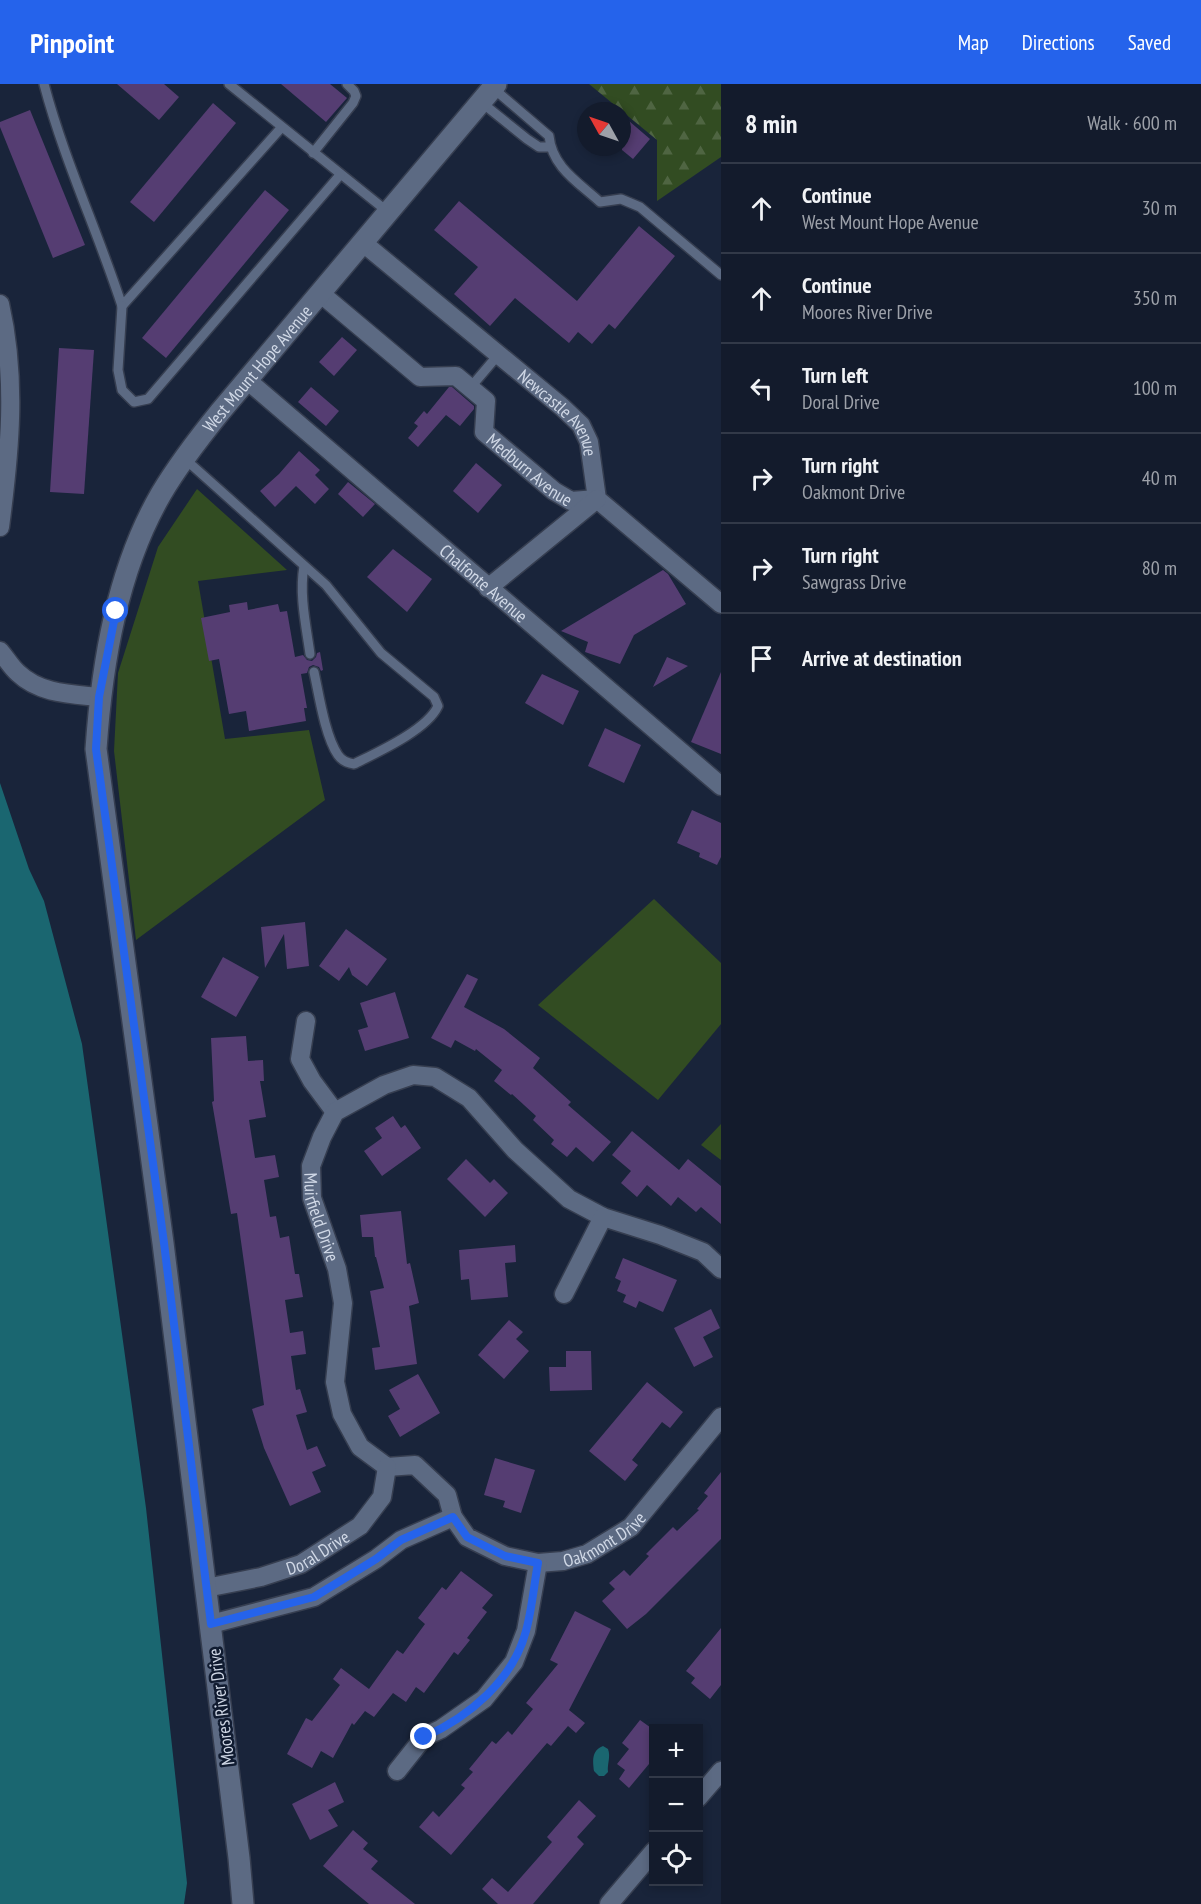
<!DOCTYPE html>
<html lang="en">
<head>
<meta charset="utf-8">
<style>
	:root { --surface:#131b2c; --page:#1c2434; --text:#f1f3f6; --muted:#9da1a9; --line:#323948; --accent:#2563eb }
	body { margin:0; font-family:"PT Sans Narrow",sans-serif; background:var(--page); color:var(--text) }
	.controls { position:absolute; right:18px; bottom:18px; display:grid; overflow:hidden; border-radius:0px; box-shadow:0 3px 9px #0003 }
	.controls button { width:54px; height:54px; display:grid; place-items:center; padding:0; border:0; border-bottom:2px solid var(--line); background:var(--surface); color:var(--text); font:30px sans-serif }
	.compass { position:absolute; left:577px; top:18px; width:54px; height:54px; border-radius:50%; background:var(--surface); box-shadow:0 3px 9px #0003; rotate:310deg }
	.stop { position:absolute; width:18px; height:18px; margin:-14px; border:4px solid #2563eb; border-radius:50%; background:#fff }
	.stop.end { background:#2563eb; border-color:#fff; box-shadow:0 2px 6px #0008 }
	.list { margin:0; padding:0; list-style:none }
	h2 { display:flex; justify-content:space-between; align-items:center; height:78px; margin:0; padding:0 24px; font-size:26px }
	h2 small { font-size:20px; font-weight:400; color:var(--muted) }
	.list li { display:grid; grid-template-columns:39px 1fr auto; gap:18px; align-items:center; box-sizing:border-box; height:90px; padding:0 24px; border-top:2px solid var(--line) }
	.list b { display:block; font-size:22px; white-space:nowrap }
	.list p { margin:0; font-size:20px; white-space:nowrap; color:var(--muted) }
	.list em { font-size:20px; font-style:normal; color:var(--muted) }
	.icon { flex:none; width:33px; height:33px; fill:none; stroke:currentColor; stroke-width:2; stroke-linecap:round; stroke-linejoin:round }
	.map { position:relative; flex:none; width:721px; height:1820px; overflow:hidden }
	header { display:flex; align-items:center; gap:36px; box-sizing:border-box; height:84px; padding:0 30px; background:var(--accent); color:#fff }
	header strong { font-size:28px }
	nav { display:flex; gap:33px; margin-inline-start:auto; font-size:21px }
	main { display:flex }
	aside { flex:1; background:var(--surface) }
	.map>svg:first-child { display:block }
	.grass { fill:#324c22 }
	.forest { fill:url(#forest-firs) }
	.water { fill:#1a6670 }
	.building { fill:#553d72 }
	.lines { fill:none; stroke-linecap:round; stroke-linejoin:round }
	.service-casing { stroke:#363e50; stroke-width:12 }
	.minor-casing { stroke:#363e50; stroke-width:21 }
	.tertiary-casing { stroke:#363e50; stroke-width:24 }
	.service { stroke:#5c6a83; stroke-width:9 }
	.minor { stroke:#5c6a83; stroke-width:18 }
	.tertiary { stroke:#5c6a83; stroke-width:21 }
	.route { stroke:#2563eb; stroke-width:8 }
	.labels { text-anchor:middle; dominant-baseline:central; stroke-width:5; stroke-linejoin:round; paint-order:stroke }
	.street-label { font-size:18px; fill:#d0d8e6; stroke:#101b30 }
</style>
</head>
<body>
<header>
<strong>Pinpoint</strong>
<nav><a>Map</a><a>Directions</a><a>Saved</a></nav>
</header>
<main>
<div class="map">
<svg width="721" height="1820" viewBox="0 0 721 1820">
	<defs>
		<pattern id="forest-firs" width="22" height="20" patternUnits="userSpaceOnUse" patternTransform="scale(1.5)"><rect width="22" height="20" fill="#324c22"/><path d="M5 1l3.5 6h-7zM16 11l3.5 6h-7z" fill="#4f6542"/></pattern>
	</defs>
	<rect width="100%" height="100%" fill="#19243a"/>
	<g class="grass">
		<path d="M197,405l90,81 -89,11 27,158 84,-9 16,70 -189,140 -22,-189 4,-78 40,-126z"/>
		<path d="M654,815l67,64v61l-63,76 -120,-95z"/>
		<path d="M721,1040v36l-20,-15z"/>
	</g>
	<path class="forest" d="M589,0h132v73l-64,44v-61z"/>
	<g class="water">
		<path d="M0,699l29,86 15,32 38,143 64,464 41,375 -3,21h-184z"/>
		<path d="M603,1662l5,3c3,8 -1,15 0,23l-4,4h-5l-5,-5c-1,-10 -3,-20 9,-25z"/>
	</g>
	<g class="building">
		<path d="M117,0h47l15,13 -20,23z"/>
		<path d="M281,0h49l17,14 -21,24z"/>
		<path d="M213,19l23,20 -82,99 -24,-20z"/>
		<path d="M30,26l55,135 -32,13 -53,-131v-5z"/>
		<path d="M622,31l28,24 -17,20 -11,-9z"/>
		<path d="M265,106l24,20 -123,148 -24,-20z"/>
		<path d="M459,117l118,100 62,-75 36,30 -60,73 -6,-5 -17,20 -14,-12 -9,11 -54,-45 -25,28 -36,-32 24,-27 -44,-37z"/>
		<path d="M342,253l15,13 -23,26 -15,-14z"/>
		<path d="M59,264l35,2 -10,144 -34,-2z"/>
		<path d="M311,303l28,24 -13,15 -28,-24z"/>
		<path d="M449,303h3l22,19v3l-14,17 -14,-11 -28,32 -10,-9 10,-12 -4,-3 10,-12 3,3z"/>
		<path d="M299,367l21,19 -5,5 14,14 -14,15 -19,-18 -21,21 -15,-16 19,-17z"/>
		<path d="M476,379l26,22 -24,28 -25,-22z"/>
		<path d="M348,398l27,22 -12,13 -25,-23z"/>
		<path d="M393,465l39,30 -25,33 -40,-35z"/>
		<path d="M663,486l5,4 18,30 -52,31 -14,29 -35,-12 3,-10 -27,-11z"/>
		<path d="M247,518l1,8 30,-6 2,8 7,-1 8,46 8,-2 4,5 5,1 4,-4 1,-4 3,-1 3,18 -2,1 -2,-4 -6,-2 -4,2 -2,6 -6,1 6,34h-3l2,13 -57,10 -3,-20 -17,3 -10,-55 -10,2 -8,-43 29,-6 -1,-7z"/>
		<path d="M667,573l21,9 -35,21z"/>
		<path d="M721,588v82l-30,-12z"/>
		<path d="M542,590l37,17 -16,34 -38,-22z"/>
		<path d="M605,644l36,17 -17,38 -36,-17z"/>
		<path d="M692,726l29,13v34l-4,8 -18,-8 1,-4 -23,-10z"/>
		<path d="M305,838l4,44 -22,3 -3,-35 -19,34 -4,-41z"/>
		<path d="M346,845l41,30 -20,27 -15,-11 -3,-8 -10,14 -20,-15z"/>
		<path d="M223,873l36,20 -23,40 -35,-20z"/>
		<path d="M467,890l11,5 -14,28 40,22 36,29 -7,10 38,34 -3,3 43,37 -18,20 -17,-15 -9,10 -16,-13 3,-4 -21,-20 3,-4 -24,-22 -1,1 -17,-14 8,-11 -26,-21 -1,2 -20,-11 -4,8 -20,-10z"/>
		<path d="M395,908l14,46 -44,13 -7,-21 10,-3 -8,-24z"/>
		<path d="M246,952l2,25 15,-1 1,21h-4l6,36 -17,3 6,38 20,-3 4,22 -15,3 6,37 6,-1 4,22 9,-2 6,38h4l4,23 -18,3 5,33 13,-2 3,23 -15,2 5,34 4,-1 7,23 -11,3 11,35 10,-4 9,20 -14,6 9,20 -31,14 -26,-58 -12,-39 12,-4 -27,-192 -6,1 -19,-112 2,-1 -3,-63z"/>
		<path d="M393,1032l8,12 4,-3 16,23 -39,28 -18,-25 18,-13 -7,-10z"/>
		<path d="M632,1047l47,39 9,-11 33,27v38l-20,-17 -5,5 -18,-15 -7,9 -24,-21 -10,12 -16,-14 10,-12 -19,-16z"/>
		<path d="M466,1075l24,24 4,-4 14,14 -23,24 -38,-38z"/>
		<path d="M401,1127l6,53 3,-1 9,40 -10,3 8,58 -42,6 -3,-22 8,-1 -10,-56 14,-3 -8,-31h-1l-2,-20h-11l-2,-22z"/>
		<path d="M515,1161l1,17 -11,1 3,34 -37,3 -2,-21 -8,1 -2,-30z"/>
		<path d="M623,1174l54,22 -14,32 -24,-11 -3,7 -13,-6 3,-7 -9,-4 4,-10 -6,-3z"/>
		<path d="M711,1225l9,19 -17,9 10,20 -19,10 -20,-39z"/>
		<path d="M509,1236l14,12 -7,7 13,12 -25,28 -26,-24z"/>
		<path d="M566,1267h25l1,39 -42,1 -1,-24h17z"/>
		<path d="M418,1290l22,39 -40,24 -12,-21 12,-7 -11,-19z"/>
		<path d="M647,1298l36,30 -13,16 -8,-6 -30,38 6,5 -13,16 -36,-30z"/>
		<path d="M495,1374l40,12 -14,43 -18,-6 2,-6 -21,-6z"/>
		<path d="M721,1388v67l-75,75 -19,15 -25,-28 13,-12 -6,-6 15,-13 6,6 19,-20 -3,-2 27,-27 4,4 22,-21 -2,-1 11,-13 -4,-3z"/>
		<path d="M461,1487l32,24 -11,13 5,4 -20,26 3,2 -12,15 -4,-3 -30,41 -8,-6 -10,15 -13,-9 -19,24 -9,-6 -11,14 -2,-2 -19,35 -12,-7 -9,17 -25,-14 19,-36 6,3 28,-36 -7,-6 8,-11 28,21 28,-39 6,4 22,-30 -7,-6 24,-31 4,3z"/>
		<path d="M575,1527l36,18 -42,81 16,13 -9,10 -8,-7 -17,20 -4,-3 -96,112 -32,-28 14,-16 6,6 26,-29 -4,-3 12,-13 -4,-3 23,-28 4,3 12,-13 4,4 21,-26 -7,-6 32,-39 -8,-4z"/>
		<path d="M721,1544v57l-11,14 -19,-16 4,-5 -9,-7z"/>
		<path d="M640,1636l14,10v28l-25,30 -10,-9 6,-9 -8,-6 12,-15 -7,-6z"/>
		<path d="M335,1698l9,20 -16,8 10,16 -28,14 -18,-36z"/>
		<path d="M579,1716l17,16 -19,21 7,7 -51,60h-35l-16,-15 10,-11 16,14 44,-50 -5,-5z"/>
		<path d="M353,1746l15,13 -5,6 15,12 -7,8 44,35h-46l-46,-38z"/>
	</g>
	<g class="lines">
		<g class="service-casing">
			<g id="service">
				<path d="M44,0c20,76 54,148 78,222l159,-178"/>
				<path d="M229,0l159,128"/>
				<path d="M493,4l56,48c3,31 29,46 51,66l21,-3 19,8 81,68"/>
				<path d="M481,18l46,37 12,8h11"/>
				<path d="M313,69l40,-50 3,-7 -2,-5 -7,-7"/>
				<path d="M122,222l-4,64 4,20 12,12 14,-3 192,-224"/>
				<path d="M470,304l28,-33"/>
				<path d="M185,375l141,126 55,68 53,44 4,9c-11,24 -60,46 -84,58 -7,-1 -12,-3 -16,-9 -13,-19 -19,-60 -24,-83"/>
				<path d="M304,482c-5,29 2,59 6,88"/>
			</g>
		</g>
		<g class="minor-casing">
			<g id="minor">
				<path id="s1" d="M362,158l200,165 19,18 8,17 8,57 124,105"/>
				<path id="s2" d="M320,209l100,84 36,-1 30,25 -2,31 70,59 17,10 26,-2"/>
				<path d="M0,220c17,75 10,147 0,223"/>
				<path id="s3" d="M247,296l474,406"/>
				<path d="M488,504l109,-89"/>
				<path d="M0,567c6,7 11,16 18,22 22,21 53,21 81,24"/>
				<path d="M306,937l-6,38 12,22 23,31"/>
				<path id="s4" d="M721,1185l-18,-17 -43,-17 -57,-18 -34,-18 -54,-49 -46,-52 -34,-21 -22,-2 -29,10 -49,27 -13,25 -11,29 1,32 25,71 6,34 -8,79 7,32 18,33 27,20 28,-2 32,30 6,22 14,20 38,19 33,7 25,-2 24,-7 44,-27 90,-110"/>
				<path d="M564,1210l39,-77"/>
				<path id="s5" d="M206,1504l55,-11 40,-13 59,-38 22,-29 5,-30"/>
				<path d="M211,1540l103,-27 62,-38 25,-19 52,-23"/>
				<path d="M397,1687l27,-34 17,-8 43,-30 30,-37 12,-31 12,-68"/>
				<path d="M698,1714l23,-27"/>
				<path d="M609,1820l45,-53"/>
			</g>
		</g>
		<g class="tertiary-casing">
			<g id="tertiary">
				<path id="s6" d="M243,1820l-4,-46 -76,-615 -67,-494c6,-86 21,-179 65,-255 17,-29 38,-56 59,-82l276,-328"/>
			</g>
		</g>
		<use href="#service" class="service"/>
		<use href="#minor" class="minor"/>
		<use href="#tertiary" class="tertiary"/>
	</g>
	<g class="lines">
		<path class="route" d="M116,527l-17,86 -3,52 68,494 47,381 103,-27 62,-38 25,-19 52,-23 14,20 38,19 33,7c-4,22 -6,46 -12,68 -13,49 -57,86 -102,106"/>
	</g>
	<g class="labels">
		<g class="street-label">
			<text stroke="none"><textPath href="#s6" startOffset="1588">West Mount Hope Avenue</textPath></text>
			<text stroke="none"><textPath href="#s1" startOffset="262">Newcastle Avenue</textPath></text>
			<text stroke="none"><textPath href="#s2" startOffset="296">Medburn Avenue</textPath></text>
			<text stroke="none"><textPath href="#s3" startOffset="312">Chalfonte Avenue</textPath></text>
			<text stroke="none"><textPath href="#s4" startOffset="572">Muirfield Drive</textPath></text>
			<text stroke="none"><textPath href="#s4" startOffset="1112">Oakmont Drive</textPath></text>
			<text stroke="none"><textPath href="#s5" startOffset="118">Doral Drive</textPath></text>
			<text transform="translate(221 1623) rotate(-97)">Moores River Drive</text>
		</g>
	</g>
</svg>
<div class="controls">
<button>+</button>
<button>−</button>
<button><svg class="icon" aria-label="locate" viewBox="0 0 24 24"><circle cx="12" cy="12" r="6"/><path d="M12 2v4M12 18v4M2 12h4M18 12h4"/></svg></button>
</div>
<svg class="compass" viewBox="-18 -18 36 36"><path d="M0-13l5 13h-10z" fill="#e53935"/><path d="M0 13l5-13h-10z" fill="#9da1a9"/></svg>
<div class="stop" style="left:116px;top:527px"></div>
<div class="stop end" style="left:424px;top:1653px"></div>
</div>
<aside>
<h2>8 min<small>Walk · 600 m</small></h2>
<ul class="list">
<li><svg class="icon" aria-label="ahead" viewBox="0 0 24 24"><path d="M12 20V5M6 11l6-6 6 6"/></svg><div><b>Continue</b><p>West Mount Hope Avenue</p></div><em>30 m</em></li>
<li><svg class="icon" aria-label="ahead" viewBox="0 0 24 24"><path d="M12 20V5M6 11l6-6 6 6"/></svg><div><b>Continue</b><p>Moores River Drive</p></div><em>350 m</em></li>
<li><svg class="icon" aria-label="left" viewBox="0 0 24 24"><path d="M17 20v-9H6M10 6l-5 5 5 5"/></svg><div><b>Turn left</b><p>Doral Drive</p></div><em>100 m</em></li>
<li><svg class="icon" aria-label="right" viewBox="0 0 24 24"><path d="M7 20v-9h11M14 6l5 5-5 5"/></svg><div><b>Turn right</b><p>Oakmont Drive</p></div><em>40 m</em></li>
<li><svg class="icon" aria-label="right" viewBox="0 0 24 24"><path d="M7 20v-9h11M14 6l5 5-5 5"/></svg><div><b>Turn right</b><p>Sawgrass Drive</p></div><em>80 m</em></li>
<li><svg class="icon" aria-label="arrive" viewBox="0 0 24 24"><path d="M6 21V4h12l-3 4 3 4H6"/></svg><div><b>Arrive at destination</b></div></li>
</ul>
</aside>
</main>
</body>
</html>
